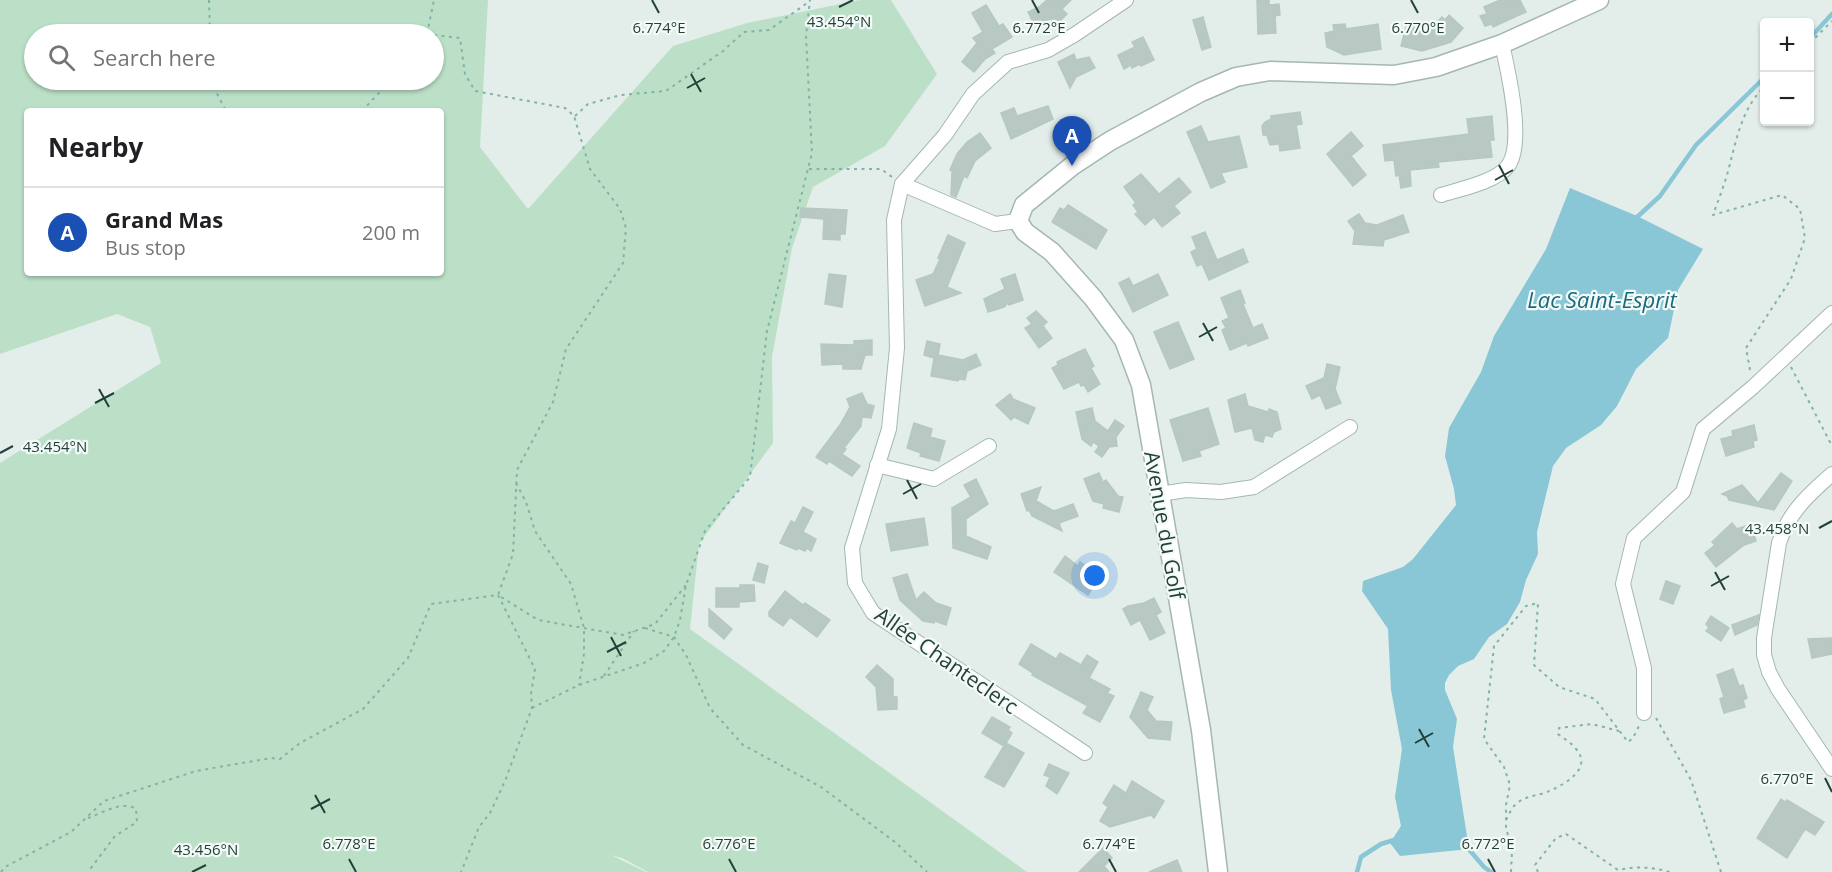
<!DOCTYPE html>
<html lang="en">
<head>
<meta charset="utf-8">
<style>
	:root { --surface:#fff; --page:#f6f6f6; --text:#202124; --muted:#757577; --line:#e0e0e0; --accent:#824f3a }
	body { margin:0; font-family:"Open Sans",sans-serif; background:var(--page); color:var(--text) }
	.controls { position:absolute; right:18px; top:18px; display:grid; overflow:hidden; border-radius:6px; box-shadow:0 2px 4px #0004 }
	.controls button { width:54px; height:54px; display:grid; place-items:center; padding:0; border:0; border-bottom:2px solid var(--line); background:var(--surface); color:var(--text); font:30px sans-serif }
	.you { position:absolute; left:1095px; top:576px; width:21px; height:21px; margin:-15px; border:4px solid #fff; border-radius:50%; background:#1a73e8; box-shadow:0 0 0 9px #1a73e833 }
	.badge { display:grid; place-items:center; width:39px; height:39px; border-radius:50%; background:var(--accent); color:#fff; font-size:20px; font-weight:700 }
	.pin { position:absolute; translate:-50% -50px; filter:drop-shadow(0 2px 3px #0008) }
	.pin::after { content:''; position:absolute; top:32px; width:21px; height:18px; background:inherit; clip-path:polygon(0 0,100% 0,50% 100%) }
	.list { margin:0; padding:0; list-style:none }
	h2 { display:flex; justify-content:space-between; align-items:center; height:78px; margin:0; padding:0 24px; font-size:26px }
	h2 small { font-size:20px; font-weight:400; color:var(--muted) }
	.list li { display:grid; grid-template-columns:39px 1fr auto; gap:18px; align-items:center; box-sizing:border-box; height:90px; padding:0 24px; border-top:2px solid var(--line) }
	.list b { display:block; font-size:22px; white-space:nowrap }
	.list p { margin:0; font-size:20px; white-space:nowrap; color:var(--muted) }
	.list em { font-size:20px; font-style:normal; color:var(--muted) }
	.icon { flex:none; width:33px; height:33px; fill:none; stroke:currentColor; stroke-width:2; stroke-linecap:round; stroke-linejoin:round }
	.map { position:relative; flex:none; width:1832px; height:872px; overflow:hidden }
	.search { position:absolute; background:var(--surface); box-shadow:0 2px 4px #0004; left:24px; top:24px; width:420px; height:66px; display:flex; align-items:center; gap:15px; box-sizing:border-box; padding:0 21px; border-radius:33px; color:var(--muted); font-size:22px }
	.panel { position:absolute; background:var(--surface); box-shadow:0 2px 4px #0004; left:24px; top:108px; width:420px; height:168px; border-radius:6px }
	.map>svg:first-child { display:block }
	.green { fill:#bbe0c7; fill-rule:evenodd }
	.water { fill:#89c6d6 }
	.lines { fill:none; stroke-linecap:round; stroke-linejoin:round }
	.stream { stroke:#89c6d6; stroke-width:4.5 }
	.building { fill:#b8c9c3; stroke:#b5c8c1; stroke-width:1.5 }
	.minor-casing { stroke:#a5b7b2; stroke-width:16 }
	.tertiary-casing { stroke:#a5b7b2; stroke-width:21 }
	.path { stroke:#82b3a6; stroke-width:2; stroke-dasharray:3 4.5; stroke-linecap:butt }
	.minor { stroke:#fff; stroke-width:14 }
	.tertiary { stroke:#fff; stroke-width:18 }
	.ticks { fill:none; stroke:#22413a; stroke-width:2 }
	.labels { text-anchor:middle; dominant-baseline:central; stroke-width:4.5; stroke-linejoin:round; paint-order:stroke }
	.street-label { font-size:21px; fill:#22413a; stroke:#f4faf7 }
	.water-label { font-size:22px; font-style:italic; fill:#186a80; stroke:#f4faf7 }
	.ticks-label { font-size:15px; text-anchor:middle; fill:#22413a; stroke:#f4faf7; stroke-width:4.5; stroke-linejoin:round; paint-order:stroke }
</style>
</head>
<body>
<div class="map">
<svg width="1832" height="872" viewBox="0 0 1832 872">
	<rect width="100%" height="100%" fill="#e3eeea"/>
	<path class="green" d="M0,0h488l-8,147 48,62 145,-163 74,-23 113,-23h31l46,74 -52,72 -72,41 -21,61 -20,109 1,86 -74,101 -9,85 337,243h-379l-26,-14 -11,-3 35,17h-646v-409l161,-100 -11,-36 -33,-13 -117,40zM34,34h400v46h-400zM27,111h414v162h-414z"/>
	<path class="water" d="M1570,188l67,28 66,33 -25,41 -10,48 -32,31 -19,37 -16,19 -35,23 -13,18 -16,66 1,22 -12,26 -6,22 -13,22 -18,13 -15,22 -16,7 -9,9 -4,8v7l12,29 -4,28 16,102 -69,7 -10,-13 11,-17 -6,-29 7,-48 -11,-59 -3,-61 -26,-38 1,-10 40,-14 10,-8 43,-54 -2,-16 -9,-33 4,-28 32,-56 13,-36 52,-87z"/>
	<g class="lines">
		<g class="stream">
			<path d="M1810,38l22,-24"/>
			<path d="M1635,219l25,-23 36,-51 68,-67"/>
			<path d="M1466,846l18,21 7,5"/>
			<path d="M1357,872l4,-15 20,-13 13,-4"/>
		</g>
	</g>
	<g class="building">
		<path d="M1047,0h24l-9,9 5,5 -10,10 -7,-5 -16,5 -6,-12 11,-5z"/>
		<path d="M1257,0h12v5l10,-1 1,11 -5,1 1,17 -18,1z"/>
		<path d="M1500,0h20l6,12 -33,15 -1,-3 -7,2 -5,-10 7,-2 -3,-7z"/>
		<path d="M986,5l13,21 4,-2 9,13 -20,12 3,4 -10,6 -11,13 -12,-10 15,-19 -4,-5 10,-6 -11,-19z"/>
		<path d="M1449,15l14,13 -12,14 -29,9 -21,-5 5,-19 8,2v-4l10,2 11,-3 7,-7 3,3z"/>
		<path d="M1203,17l8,30 -9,3 -9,-30z"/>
		<path d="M1345,24l1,5 32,-5 3,25 -37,6 -17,-8 -2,-14 9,-2 -1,-6z"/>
		<path d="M1143,37l11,23 -13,6 -1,-2 -8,4 -1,-3 -7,4 -6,-14 17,-8 -3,-5z"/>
		<path d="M1074,54l2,6 13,-3 6,11 -19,9 -6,11 -12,-26z"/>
		<path d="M1048,106l5,13 -42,20 -10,-26 13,-5 3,8z"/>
		<path d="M1300,112l2,12 -6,1 4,23 -20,3 -1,-7 -9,1 -3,-10h-4l-1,-9 3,-4 6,-3v-3z"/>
		<path d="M1492,116l2,24h-4l2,17 -54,5 1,5 -29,3 1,16 -10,2 -2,-13 -3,1 -2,-16 -9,1 -2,-16 86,-11 -2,-15z"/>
		<path d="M1201,126l7,16 31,-6 8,31 -26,6 4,9 -14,6 -24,-56z"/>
		<path d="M1351,132l12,14 -12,10 15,19 -13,11 -26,-32z"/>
		<path d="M980,133l11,15 -16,13 -8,17 -3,-2 -8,21 -5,-2 1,-24 -2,-1 7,-16 10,-12z"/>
		<path d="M1141,174l18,20 20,-16 12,14 -17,14 6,7 -18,14 -8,-10 -9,8 -10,-11 3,-2 -5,-7 3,-2 -12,-16z"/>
		<path d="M1068,205l39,25 -11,19 -44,-27 8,-14 4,2z"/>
		<path d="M801,208l46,2 -2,24h-5v6l-17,-1 1,-20 -24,-2z"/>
		<path d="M1359,214l6,9 12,2 26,-10 6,17 -25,8 -1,6 -30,-2 2,-13 -7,-10z"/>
		<path d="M1205,232l12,28 26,-11 5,13 -39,18 -7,-16 -5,2 -6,-14 6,-3 -5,-12z"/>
		<path d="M948,235l17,8 -18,44 14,6 -36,13 -9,-26 17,-6 7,-15 -2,-1z"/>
		<path d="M829,274l17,2 -4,31 -17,-3z"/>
		<path d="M1015,274l8,26 -14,5 -1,-2 -4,4 -16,5 -4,-13 21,-10 -4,-10z"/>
		<path d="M1158,274l10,21 -35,17 -14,-29 10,-5 4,8z"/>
		<path d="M1240,290l5,13 -2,1 10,24 9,-4 6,14 -20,8 -1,-3 -17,7 -8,-20 4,-2 -4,-7 7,-3 -8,-20z"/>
		<path d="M1036,311l11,11 -4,4 9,12 -13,10 -14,-20 7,-4 -5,-6z"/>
		<path d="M1178,322l16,37 -24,10 -16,-37z"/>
		<path d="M872,340v15h-7l-4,14h-18v-5l-21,1 -1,-21 33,1v-4z"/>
		<path d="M927,341l13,3 -2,11 25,5 13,-6 5,11 -14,6 -2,9 -6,-1 -1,2 -27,-5 3,-18 -10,-3z"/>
		<path d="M1085,349l9,17 -3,2 9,16 -12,8 -4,-7 -3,1 -2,-4 -15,7 -12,-21 6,-3 -1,-3z"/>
		<path d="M1327,364l13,3 -5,22 6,14 -15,6 -6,-14 -8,4 -6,-13 18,-8z"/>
		<path d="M862,393l5,11 7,2 -3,12 -9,-1 -1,9 -17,22 2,1 -4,5 18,12 -8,10 -23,-15 -2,3 -11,-7 24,-32 10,-18 -3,-8z"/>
		<path d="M1010,394l3,5 22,9 -7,16 -14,-7 -3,3 -15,-15z"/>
		<path d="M1245,394l3,12 20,6 1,-3 8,3 4,17 -7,3 -2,5 -7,-2 -2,7 -8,-2 -3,-12 -17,4 -7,-32z"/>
		<path d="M1092,408l3,13 13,10 7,-11 9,6 -8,11 1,9 -8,1 -7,10 -7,-5 4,-6 -6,-4 -2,4 -9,-7 -6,-27z"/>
		<path d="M1208,408l11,36 -20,7 2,5 -18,5 -13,-41z"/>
		<path d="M914,423l18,6 -2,8 15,4 -6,20 -19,-5 1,-3 -14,-5z"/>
		<path d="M1754,425l3,15 -4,1 1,6 -28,9 -5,-17 12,-3 -1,-5z"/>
		<path d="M1099,473l4,9 3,-2 12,16 5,1 -4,15 -16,-4 1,-4 -11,-3 -9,-22z"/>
		<path d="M1781,473l11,8 -18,29 -45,-10 -2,-4 -5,-2 20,-9 16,18z"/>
		<path d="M976,479l12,25 -22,15v17l25,11 -4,12 -34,-11 -1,-40 19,-11 -7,-12z"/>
		<path d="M1041,487l-5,14 18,10 19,-7 5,12 -19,7 3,8 -30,-15 -3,-6 -2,1 -6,-17z"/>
		<path d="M803,507l10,5 -10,20 13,7 -5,12 -4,-3 -2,3 -7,-3 -1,2 -17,-7 11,-22 4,2z"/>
		<path d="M924,518l4,27 -37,6 -5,-27z"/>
		<path d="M1732,523l5,6 14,-5 5,17 -12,4 -28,22 -11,-14 10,-8 -3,-3z"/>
		<path d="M1065,556l13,10 2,-4 20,15 -12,18 -34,-23z"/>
		<path d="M758,563l10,3 -4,17 -11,-3z"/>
		<path d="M907,574l9,26 8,-8 12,11 15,5 -5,17 -11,-4 -1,2 -11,-2 -23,-21 -7,-22z"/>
		<path d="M1666,581l14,5 -7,18 -13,-5z"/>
		<path d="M740,585h14l1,16 -16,1v5h-23v-19h24z"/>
		<path d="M785,591l18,14 2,-2 25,17 -13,17 -27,-20 -7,9 -14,-10v-4z"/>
		<path d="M1154,598l7,14 -5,3 9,18 -15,7 -10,-20 -9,5 -8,-16 5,-3 16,-3z"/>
		<path d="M709,609l23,20 -8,10 -15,-13z"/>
		<path d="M1759,615l-2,10 -22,10 -3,-10z"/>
		<path d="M1711,616l18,12 -8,13 -15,-10 3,-3 -3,-4z"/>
		<path d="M1832,638v16l-20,4 -4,-19z"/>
		<path d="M1031,644l25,15 4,-6 21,12 6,-10 11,7 -9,16 21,11 -3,4 7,3 -14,26 -17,-9 5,-7 -56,-31 1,-2 -14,-9z"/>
		<path d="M877,665l16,14v18h4v12l-19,1 -2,-23 -10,-10z"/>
		<path d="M1733,669l6,17 4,-1 4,13 -4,2 2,7 -21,6 -4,-14 4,-2 -7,-22z"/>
		<path d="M1141,692l12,5 -6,13 9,11 16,1 -2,18 -22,-2 -18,-21z"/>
		<path d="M992,717l18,10 -2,3 4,3 -6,10 18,10 -20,34 -19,-10 19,-31 -22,-13z"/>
		<path d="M1049,764l20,9 -12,21 -11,-8 4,-9 -6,-2z"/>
		<path d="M1132,781l32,20 -10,17 -3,-3 -41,12 -10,-6 8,-14 -5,-4 11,-18 12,8z"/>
		<path d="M1781,799l4,3 2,-2 37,22 -9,13 -10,-6 -18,29 -30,-20z"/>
		<path d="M1103,848l9,10 -8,8 5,6h-30z"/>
		<path d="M1177,860l5,12h-33z"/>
	</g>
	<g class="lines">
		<g class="minor-casing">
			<g id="minor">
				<path d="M902,184l93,40 23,-3"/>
				<path d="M1441,195c19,-6 55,-13 67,-29 17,-23 0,-95 -6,-122"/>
				<path d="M877,465l57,14 55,-33"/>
				<path d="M1832,474c-23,20 -44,39 -53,69l-15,95v17l5,17 9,17 54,80"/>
				<path d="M1160,494l26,-4 35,2 33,-5 96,-60"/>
				<path d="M1644,713v-45l-21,-84 11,-46 49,-46 20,-63 50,-42 79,-74"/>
				<path d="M1085,753l-212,-140 -18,-30 -3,-35 37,-119 8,-81 -3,-128 8,-36 43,-49 28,-41 35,-32 40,-12 26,-15 52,-35"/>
			</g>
		</g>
		<g class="tertiary-casing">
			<path id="tertiary" d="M1218,872l-17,-142 -60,-345 -17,-45 -31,-42 -41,-46 -27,-20 -7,-11 6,-16 48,-39 38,-25 91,-49 35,-15 34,-6 124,4 42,-8 66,-23 97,-44"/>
		</g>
		<g class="path">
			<path d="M209,0l1,34"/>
			<path d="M427,34l7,-34"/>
			<path d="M434,35l26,3 5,36 10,17 90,17 9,8 16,53 30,40 6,19 -3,35 -57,86 -13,53 -36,68 -4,84 -15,41 40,25 85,15 32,-11 31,-39"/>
			<path d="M1810,43l22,-22"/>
			<path d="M211,80l1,4 14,27"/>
			<path d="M362,111l29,-31"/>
			<path d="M575,116l13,-12 33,-9 45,-4 57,-40 21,-19 25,-2 41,-29"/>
			<path d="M809,169h72l11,8"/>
			<path d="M1791,367l41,79"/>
			<path d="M1750,370l-4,-22 45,-69 14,-41 -5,-29 -18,-14 -69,20c5,-14 10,-27 14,-40 9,-32 13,-64 37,-88"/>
			<path d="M516,483l10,19 9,29 36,53 13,44v26l-5,31"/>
			<path d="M645,628l29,9 12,18 24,53 33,37 78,42 74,55 32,30"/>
			<path d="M604,676l30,-45"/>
			<path d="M532,708l47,-23 65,-22 20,-12 10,-14 6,-17 6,-35 19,-54 45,-54 17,-146 45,-178 -6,-117 4,-36"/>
			<path d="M1656,718l35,62 30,92"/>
			<path d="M88,818c14,-5 35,-18 48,-9l1,13 -22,14 -27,36"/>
			<path d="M1506,820c3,-5 5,-12 10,-16 9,-8 20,-8 31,-12 15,-6 47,-23 29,-43 -4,-6 -12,-10 -18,-15l1,-6 33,-4 27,7"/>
			<path d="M1,872l4,-5 66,-35 33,-31 92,-30 75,-13 9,1 20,-16 63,-34 45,-51 23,-54 67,-9 37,74 -4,25 1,14 -27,73 -15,32 -11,14 -18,45"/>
			<path d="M1511,872l1,-20 -6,-25v-22l4,-20 -6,-18 -20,-28 10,-93 32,-40 12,-3 -4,62 25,22 36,12 33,43 5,-4 7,-14"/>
			<path d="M1538,872l-3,-7 21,-27 10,-4 52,36c19,-4 33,-3 52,2"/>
		</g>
		<use href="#minor" class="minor"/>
		<use href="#tertiary" class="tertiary"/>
	</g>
	<path class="ticks" d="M652,0l7,13M1032,0l7,13M1411,0l7,13M839,7l14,-7M691,74l10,18M687,88l18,-10M1499,165l10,19M1495,180l18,-10M1203,323l10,18M1199,337l18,-10M99,389l10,18M95,403l19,-10M0,453l13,-7M907,480l10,19M903,494l18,-10M1819,528l13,-7M1715,572l10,18M1711,586l18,-10M611,637l10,19M607,652l19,-10M1419,729l10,18M1415,743l18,-10M1825,778l7,14M315,795l10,18M311,809l19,-10M349,859l7,13M729,859l7,13M1109,859l7,13M1488,859l7,13M192,872l14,-7"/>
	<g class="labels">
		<g class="street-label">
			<text transform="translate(1165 525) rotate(80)">Avenue du Golf</text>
			<text transform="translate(947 660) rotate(35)">Allée Chanteclerc</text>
		</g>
		<g class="water-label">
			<text x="1602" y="299">Lac Saint-Esprit</text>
		</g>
	</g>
	<g class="ticks-label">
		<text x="839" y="27">43.454°N</text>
		<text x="659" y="33">6.774°E</text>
		<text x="1039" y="33">6.772°E</text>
		<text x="1418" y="33">6.770°E</text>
		<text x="55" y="452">43.454°N</text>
		<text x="1777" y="534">43.458°N</text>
		<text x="1787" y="784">6.770°E</text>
		<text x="349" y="849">6.778°E</text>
		<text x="729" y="849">6.776°E</text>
		<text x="1109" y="849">6.774°E</text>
		<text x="1488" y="849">6.772°E</text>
		<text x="206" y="855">43.456°N</text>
	</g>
</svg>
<div class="controls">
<button>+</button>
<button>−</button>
</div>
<div class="you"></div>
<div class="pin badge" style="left:1072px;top:166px;background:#1a4fb4">A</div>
<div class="search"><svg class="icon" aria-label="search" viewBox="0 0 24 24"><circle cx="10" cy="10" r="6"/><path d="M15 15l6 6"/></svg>Search here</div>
<section class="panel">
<h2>Nearby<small></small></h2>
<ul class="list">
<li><span class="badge" style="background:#1a4fb4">A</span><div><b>Grand Mas</b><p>Bus stop</p></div><em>200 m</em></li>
</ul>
</section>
</div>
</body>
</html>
